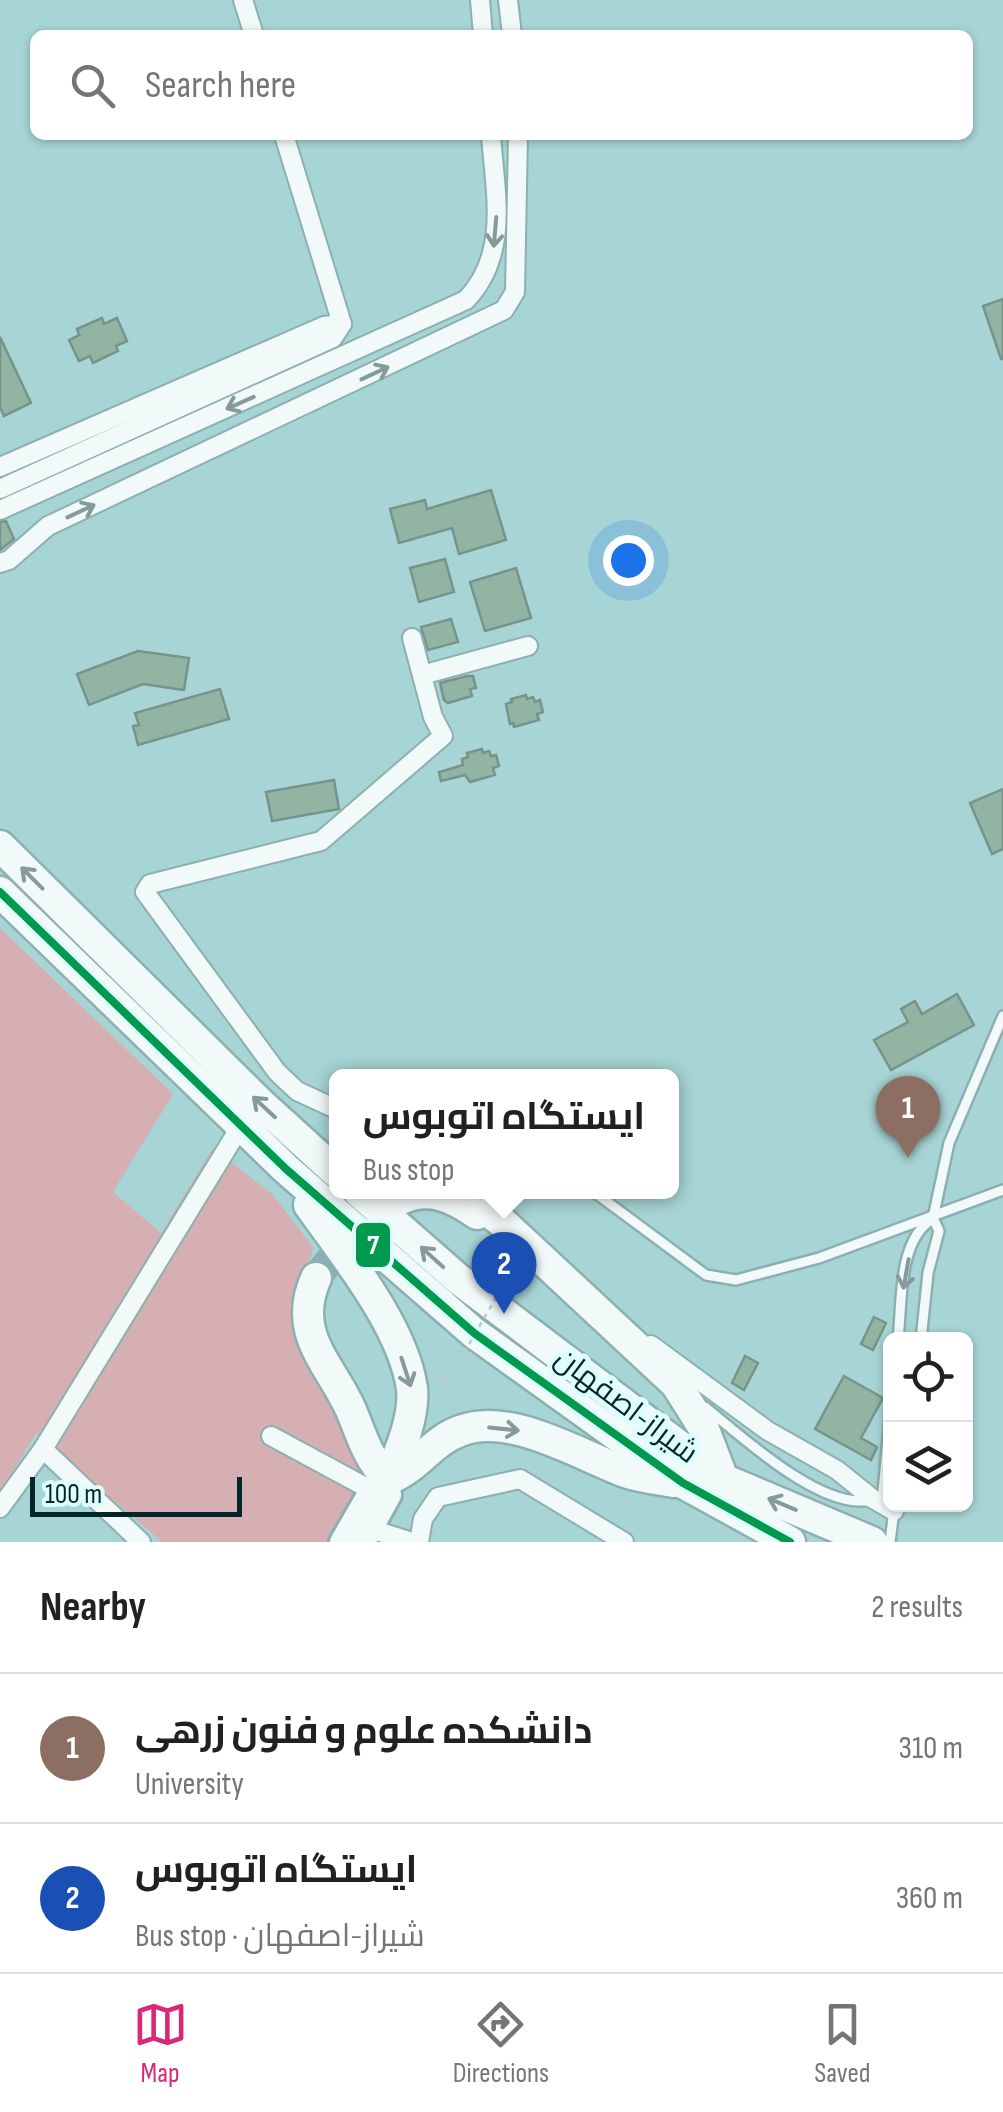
<!DOCTYPE html>
<html lang="en">
<head>
<meta charset="utf-8">
<style>
	:root { --surface:#fff; --page:#f6f6f6; --text:#202124; --muted:#757577; --line:#e0e0e0; --accent:#db2777 }
	body { margin:0; font-family:"Sofia Sans Condensed",Cairo,sans-serif; background:var(--page); color:var(--text) }
	.controls { position:absolute; right:30px; bottom:30px; display:grid; overflow:hidden; border-radius:15px; box-shadow:0 2px 8px #0004 }
	.controls button { width:90px; height:90px; display:grid; place-items:center; padding:0; border:0; border-bottom:2px solid var(--line); background:var(--surface); color:var(--text); font:50px sans-serif }
	.scale { position:absolute; left:30px; bottom:25px; width:212px; box-sizing:border-box; padding-left:10px; border:5px solid #032729; border-top:0; font-size:28px; line-height:35px; white-space:nowrap; color:#032729; -webkit-text-stroke:8px #dffdfe; paint-order:stroke }
	.you { position:absolute; left:628px; top:560px; width:35px; height:35px; margin:-25px; border:8px solid #fff; border-radius:50%; background:#1a73e8; box-shadow:0 0 0 15px #1a73e833 }
	.badge { display:grid; place-items:center; width:65px; height:65px; border-radius:50%; background:var(--accent); color:#fff; font-size:32px; font-weight:700 }
	.pin { position:absolute; translate:-50% -82px; filter:drop-shadow(0 2px 5px #0008) }
	.pin::after { content:''; position:absolute; top:52px; width:35px; height:30px; background:inherit; clip-path:polygon(0 0,100% 0,50% 100%) }
	.popup { position:absolute; left:329px; top:1069px; width:350px; height:130px; box-sizing:border-box; display:grid; place-content:center; border-radius:15px; background:var(--surface); filter:drop-shadow(0 2px 8px #0005); font-size:32px; white-space:nowrap; color:var(--muted) }
	.popup b { font-size:38px; color:var(--text) }
	.popup::after { content:''; position:absolute; left:50%; top:100%; margin-left:-20px; border:20px solid transparent; border-top-color:var(--surface) }
	.list { margin:0; padding:0; list-style:none }
	h2 { display:flex; justify-content:space-between; align-items:center; height:130px; margin:0; padding:0 40px; font-size:42px }
	h2 small { font-size:32px; font-weight:400; color:var(--muted) }
	.list li { display:grid; grid-template-columns:65px 1fr auto; gap:30px; align-items:center; box-sizing:border-box; height:150px; padding:0 40px; border-top:2px solid var(--line) }
	.list b { display:block; font-size:38px; white-space:nowrap }
	.list p { margin:0; font-size:32px; white-space:nowrap; color:var(--muted) }
	.list em { font-size:32px; font-style:normal; color:var(--muted) }
	.icon { flex:none; width:55px; height:55px; fill:none; stroke:currentColor; stroke-width:2; stroke-linecap:round; stroke-linejoin:round }
	.map { position:relative; flex:none; width:1003px; height:1542px; overflow:hidden }
	.search { position:absolute; background:var(--surface); box-shadow:0 2px 8px #0004; left:30px; right:30px; top:30px; height:110px; display:flex; align-items:center; gap:25px; box-sizing:border-box; padding:0 35px; border-radius:15px; color:var(--muted); font-size:38px }
	.sheet { height:430px; background:var(--surface) }
	nav { display:flex; justify-content:space-around; align-items:center; box-sizing:border-box; height:140px; border-top:2px solid var(--line); background:var(--surface); font-size:28px; color:var(--muted) }
	nav a { display:grid; justify-items:center; gap:5px }
	nav .on { color:var(--accent) }
	.map>svg:first-child { display:block }
	.green { fill:#d6afb2 }
	.building { fill:#92b4a2; stroke:#78938b; stroke-width:2.5 }
	.lines { fill:none; stroke-linecap:round; stroke-linejoin:round }
	.highway-tunnel { stroke:#86b1b3; stroke-width:30; stroke-dasharray:30 15; stroke-linecap:butt }
	.lane-casing { stroke:#8cb0b1; stroke-width:14 }
	.street-casing { stroke:#8cb0b1; stroke-width:22 }
	.secondary-casing { stroke:#8cb0b1; stroke-width:28 }
	.highway-casing { stroke:#8cb0b1; stroke-width:35 }
	.path { stroke:#bccbcb; stroke-width:2.5; stroke-dasharray:5 5; stroke-linecap:butt }
	.lane { stroke:#f2f9f9; stroke-width:9 }
	.street { stroke:#f2f9f9; stroke-width:18 }
	.secondary { stroke:#f2f9f9; stroke-width:22 }
	.highway { stroke:#f2f9f9; stroke-width:30 }
	.path-bridge { stroke:#bccbcb; stroke-width:2.5; stroke-dasharray:5 5; stroke-linecap:butt }
	.bus-1-casing { stroke:#dffdfe; stroke-width:15 }
	.bus-1 { stroke:#00994d; stroke-width:8 }
	.oneway { stroke:#869a9b }
	.labels { text-anchor:middle; dominant-baseline:central; stroke-width:10; stroke-linejoin:round; paint-order:stroke }
	.street-label { font-size:30px; fill:#032729; stroke:#dffdfe }
	.line-badge { stroke:#dffdfe; stroke-width:4 }
	.badge-label { font-size:28px; text-anchor:middle; font-weight:bold; fill:#fff }
</style>
</head>
<body>
<div class="map">
<svg width="1003" height="1542" viewBox="0 0 1003 1542">
	<rect width="100%" height="100%" fill="#a7d4d5"/>
	<path class="green" d="M0,928l173,166 -60,98 48,41 52,-85 60,47 40,52 -14,57 63,164 -6,32 -25,42h-169l-126,-108 -36,57z"/>
	<g class="building">
		<path d="M1003,299v60h-2l-18,-53z"/>
		<path d="M102,318l2,6 13,-6 10,23 -11,5 2,5 -25,12 -3,-7 -11,5 -10,-21 10,-5 -2,-6z"/>
		<path d="M0,337l31,66 -27,13 -4,-9z"/>
		<path d="M491,490l15,50 -47,14 -7,-26 -53,15 -9,-34 35,-9 2,9z"/>
		<path d="M6,521l8,18 -14,11v-28z"/>
		<path d="M445,559l9,33 -35,10 -9,-34z"/>
		<path d="M516,568l15,50 -46,13 -15,-49z"/>
		<path d="M451,619l7,23 -30,8 -7,-23z"/>
		<path d="M138,651l51,7 -5,32 -41,-6 -54,21 -12,-31z"/>
		<path d="M467,676h6l3,12 -6,1 2,7 -24,7 -4,-3 -4,-17z"/>
		<path d="M220,689l9,30 -91,26 -5,-19 6,-1 -4,-12z"/>
		<path d="M526,695l1,4 6,-2 2,5 5,-2 3,12 -6,2 2,6 -25,7 -1,-4 -3,1 -4,-20 6,-2 -1,-3z"/>
		<path d="M482,749l1,4 6,-2 2,5 5,-1 3,11 -6,2 2,7 -25,7 -5,-7 -24,6 -2,-9 24,-7 -1,-6 6,-2 -1,-4z"/>
		<path d="M334,780l5,29 -67,12 -6,-29z"/>
		<path d="M1003,789v60l-11,5 -22,-51z"/>
		<path d="M957,994l17,31 -83,45 -17,-30 34,-18 -7,-13 14,-8 7,13z"/>
		<path d="M874,1317l12,6 -13,27 -12,-6z"/>
		<path d="M745,1356l13,7 -14,27 -12,-7z"/>
		<path d="M844,1376l39,22 -22,40 16,9 -6,13 -56,-31z"/>
	</g>
	<g class="lines">
		<path class="highway-tunnel" d="M316,1278l69,-86"/>
		<g class="lane-casing">
			<g id="lane">
				<path d="M594,1192l112,83 30,5 83,-22 184,-68"/>
				<path d="M898,1340c4,-35 0,-93 29,-117"/>
				<path d="M921,1340l7,-67 11,-42 -6,-13 16,-75 54,-127"/>
				<path d="M705,1407c36,29 117,104 165,93"/>
				<path d="M890,1505l-7,-13 7,-77"/>
				<path d="M890,1542l4,-32"/>
			</g>
		</g>
		<g class="street-casing">
			<g id="street">
				<path d="M243,0l11,35"/>
				<path d="M480,0l3,35"/>
				<path d="M508,0l4,35"/>
				<path d="M0,467l324,-141 18,-2"/>
				<path d="M0,489l333,-151 9,-14 -58,-189"/>
				<path d="M0,510l466,-210c44,-46 29,-107 25,-165"/>
				<path d="M0,563l9,-3 39,-34 456,-216 11,-18 3,-157"/>
				<path d="M422,675l106,-29"/>
				<path d="M336,1109l-39,-18 -20,-19 -132,-180 5,-8 171,-43 122,-105 -10,-19 -21,-79"/>
				<path d="M651,1345l117,86 69,39 36,29 21,12"/>
				<path d="M271,1436l100,54"/>
				<path d="M43,1449l98,93"/>
				<path d="M0,1508l43,-59 199,-325"/>
				<path d="M371,1529l41,13"/>
				<path d="M419,1542l4,-23 15,-22 82,-18 104,63"/>
			</g>
		</g>
		<g class="secondary-casing">
			<path id="secondary" d="M341,1542l30,-52 17,-11 2,16 -26,47"/>
		</g>
		<g class="highway-casing">
			<g id="highway">
				<path d="M0,846l259,256 77,70"/>
				<path d="M0,892l286,277 188,164 209,150 107,59"/>
				<path d="M359,1192l98,86 266,201 149,63"/>
				<path d="M463,1192l39,30 174,162 27,43 20,52"/>
				<path d="M401,1199c28,-13 52,-2 76,15"/>
				<path d="M309,1205c35,49 95,123 103,184 3,27 -13,66 -24,90"/>
				<path d="M316,1278c-25,56 14,85 35,132 11,26 16,48 37,69"/>
				<path d="M391,1478c26,-10 41,-37 69,-47 50,-20 121,25 168,42 15,5 31,6 46,9"/>
			</g>
		</g>
		<g class="path">
			<path d="M431,1370l14,12 9,-12"/>
			<path d="M446,1383l23,22"/>
		</g>
		<use href="#lane" class="lane"/>
		<use href="#street" class="street"/>
		<use href="#secondary" class="secondary"/>
		<use href="#highway" class="highway"/>
		<path class="path-bridge" d="M454,1370l50,-86"/>
		<g class="bus-1-casing">
			<path id="bus-1" d="M0,892l286,277 188,164 209,150 107,59"/>
		</g>
		<use href="#bus-1" class="bus-1"/>
	</g>
	<defs><path id="oneway-shaft" d="M-6 0H5M1.5-3L5.5 0L1.5 3" fill="none" stroke-width="1.6" stroke-linecap="round" stroke-linejoin="round" transform="scale(2.5)"/></defs>
	<g class="oneway">
		<use href="#oneway-shaft" transform="translate(495 232) rotate(95)"/>
		<use href="#oneway-shaft" transform="translate(375 373) rotate(-25)"/>
		<use href="#oneway-shaft" transform="translate(240 403) rotate(156)"/>
		<use href="#oneway-shaft" transform="translate(81 511) rotate(-25)"/>
		<use href="#oneway-shaft" transform="translate(32 878) rotate(-135)"/>
		<use href="#oneway-shaft" transform="translate(264 1107) rotate(-137)"/>
		<use href="#oneway-shaft" transform="translate(432 1257) rotate(-138)"/>
		<use href="#oneway-shaft" transform="translate(906 1274) rotate(100)"/>
		<use href="#oneway-shaft" transform="translate(406 1372) rotate(72)"/>
		<use href="#oneway-shaft" transform="translate(504 1429) rotate(6)"/>
		<use href="#oneway-shaft" transform="translate(782 1504) rotate(-157)"/>
	</g>
	<g class="labels">
		<g class="street-label">
			<text transform="translate(626 1406) rotate(37)">شیراز-اصفهان</text>
		</g>
	</g>
	<rect class="line-badge" x="354" y="1221" width="38" height="48" rx="10" fill="#00994d"/>
	<g class="badge-label">
		<text x="373" y="1254">7</text>
	</g>
</svg>
<div class="controls">
<button><svg class="icon" aria-label="locate" viewBox="0 0 24 24"><circle cx="12" cy="12" r="6"/><path d="M12 2v4M12 18v4M2 12h4M18 12h4"/></svg></button>
<button><svg class="icon" aria-label="layers" viewBox="0 0 24 24"><path d="M12 4l9 5-9 5-9-5zM3 14l9 5 9-5"/></svg></button>
</div>
<div class="scale">100 m</div>
<div class="you"></div>
<div class="pin badge" style="left:908px;top:1158px;background:#8d6e63">1</div>
<div class="pin badge" style="left:504px;top:1314px;background:#1a4fb4">2</div>
<div class="popup"><b>ایستگاه اتوبوس</b>Bus stop</div>
<div class="search"><svg class="icon" aria-label="search" viewBox="0 0 24 24"><circle cx="10" cy="10" r="6"/><path d="M15 15l6 6"/></svg>Search here</div>
</div>
<section class="sheet">
<h2>Nearby<small>2 results</small></h2>
<ul class="list">
<li><span class="badge" style="background:#8d6e63">1</span><div><b>دانشکده علوم و فنون زرهی</b><p>University</p></div><em>310 m</em></li>
<li><span class="badge" style="background:#1a4fb4">2</span><div><b>ایستگاه اتوبوس</b><p>Bus stop · شیراز-اصفهان</p></div><em>360 m</em></li>
</ul>
</section>
<nav>
<a class="on"><svg class="icon" aria-label="map" viewBox="0 0 24 24"><path d="M3 6l6-2 6 2 6-2v14l-6 2-6-2-6 2zM9 4v14M15 6v14"/></svg>Map</a>
<a><svg class="icon" aria-label="directions" viewBox="0 0 24 24"><path d="M12 3l9 9-9 9-9-9zM9 14v-3h6M13 9l2 2-2 2"/></svg>Directions</a>
<a><svg class="icon" aria-label="saved" viewBox="0 0 24 24"><path d="M7 4h10v16l-5-4-5 4z"/></svg>Saved</a>
</nav>
</body>
</html>
